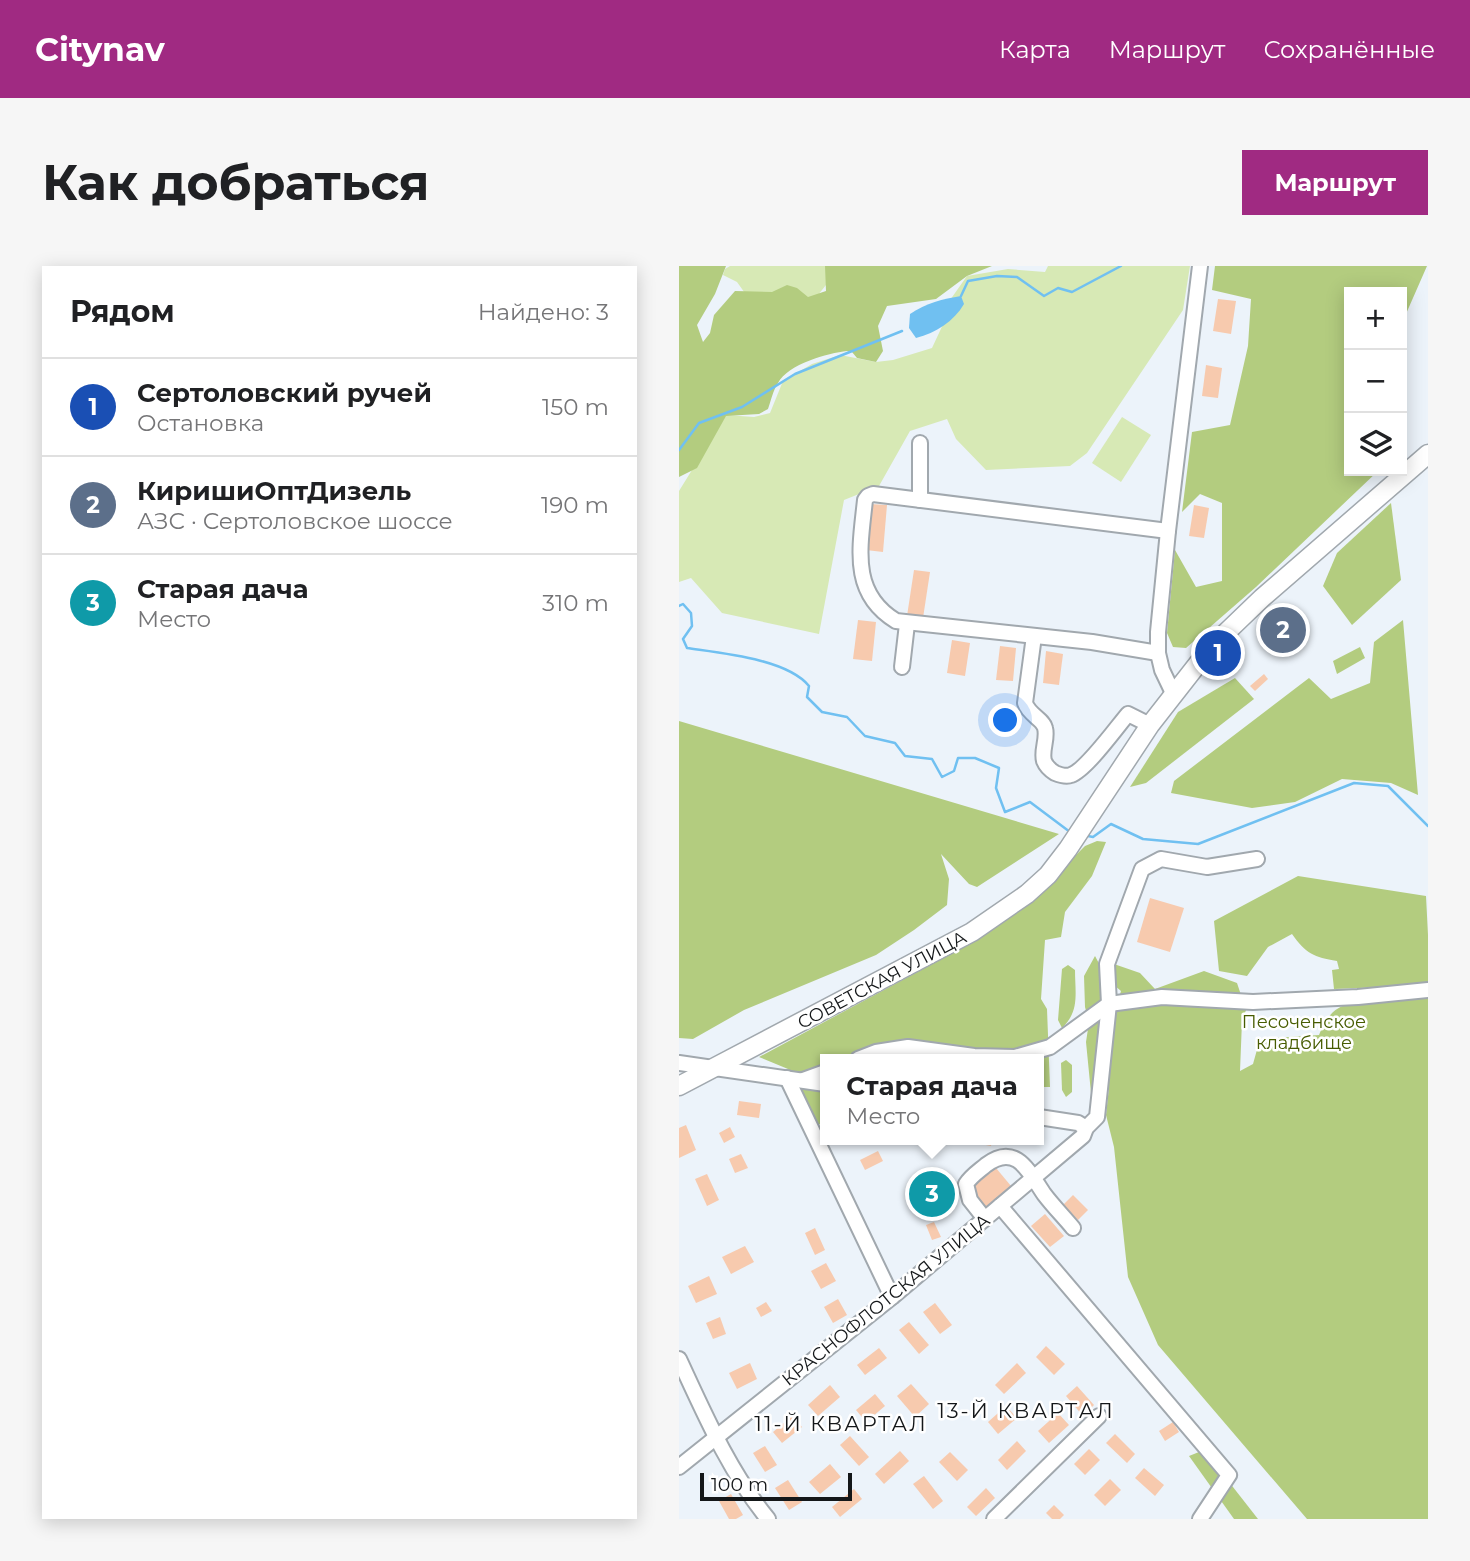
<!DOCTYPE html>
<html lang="ru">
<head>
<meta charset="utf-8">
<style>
	:root { --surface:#fff; --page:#f6f6f6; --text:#202124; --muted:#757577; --line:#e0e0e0; --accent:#a02a82 }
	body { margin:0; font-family:Montserrat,sans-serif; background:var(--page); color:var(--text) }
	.controls { position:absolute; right:21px; top:21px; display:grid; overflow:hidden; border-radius:0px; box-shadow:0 4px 18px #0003 }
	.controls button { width:63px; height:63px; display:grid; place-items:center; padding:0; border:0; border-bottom:2px solid var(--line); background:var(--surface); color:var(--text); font:35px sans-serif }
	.scale { position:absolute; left:21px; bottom:18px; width:152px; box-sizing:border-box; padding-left:7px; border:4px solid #141719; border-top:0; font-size:19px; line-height:24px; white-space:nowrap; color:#141719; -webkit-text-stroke:5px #fff; paint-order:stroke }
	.you { position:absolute; left:327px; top:455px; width:24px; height:24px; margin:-18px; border:5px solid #fff; border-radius:50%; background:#1a73e8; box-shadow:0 0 0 10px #1a73e833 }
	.badge { display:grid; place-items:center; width:46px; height:46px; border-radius:50%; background:var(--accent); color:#fff; font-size:23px; font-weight:700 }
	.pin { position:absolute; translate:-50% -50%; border:4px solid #fff; box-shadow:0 2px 7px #0006 }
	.popup { position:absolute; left:141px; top:788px; width:224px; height:91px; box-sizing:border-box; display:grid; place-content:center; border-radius:0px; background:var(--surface); filter:drop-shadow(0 2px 5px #0005); font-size:23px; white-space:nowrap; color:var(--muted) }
	.popup b { font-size:26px; color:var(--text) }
	.popup::after { content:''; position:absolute; left:50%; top:100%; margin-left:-14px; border:14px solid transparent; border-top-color:var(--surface) }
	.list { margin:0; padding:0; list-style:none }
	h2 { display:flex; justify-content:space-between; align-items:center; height:91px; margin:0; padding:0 28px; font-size:30px }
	h2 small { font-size:23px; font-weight:400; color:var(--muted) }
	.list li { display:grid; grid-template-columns:46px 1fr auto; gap:21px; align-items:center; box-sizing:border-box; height:98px; padding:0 28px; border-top:2px solid var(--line) }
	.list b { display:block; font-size:26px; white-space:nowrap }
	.list p { margin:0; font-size:23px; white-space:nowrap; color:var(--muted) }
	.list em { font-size:23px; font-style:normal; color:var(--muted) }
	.icon { flex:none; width:38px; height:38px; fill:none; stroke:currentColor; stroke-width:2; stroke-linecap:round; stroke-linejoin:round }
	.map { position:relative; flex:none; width:749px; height:1253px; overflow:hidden; border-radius:0px }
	header { display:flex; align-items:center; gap:42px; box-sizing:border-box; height:98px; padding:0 35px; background:var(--accent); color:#fff }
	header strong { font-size:33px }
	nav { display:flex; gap:38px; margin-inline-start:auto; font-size:24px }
	.intro { display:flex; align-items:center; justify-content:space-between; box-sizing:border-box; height:168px; padding:0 42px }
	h1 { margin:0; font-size:49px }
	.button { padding:18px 32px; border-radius:0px; background:var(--accent); color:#fff; font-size:24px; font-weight:700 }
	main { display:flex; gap:42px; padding:0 42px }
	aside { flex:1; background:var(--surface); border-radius:0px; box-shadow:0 4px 18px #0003 }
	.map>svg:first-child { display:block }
	.green { fill:#d7e9b5 }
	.forest { fill:#b3cc7f }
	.water { fill:#70c0f1 }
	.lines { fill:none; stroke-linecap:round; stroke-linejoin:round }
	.stream { stroke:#70c0f1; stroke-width:2.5 }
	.building { fill:#f7caae }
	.minor-casing { stroke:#a1a8ae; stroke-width:18 }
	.major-casing { stroke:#a1a8ae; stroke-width:21 }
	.minor { stroke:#fff; stroke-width:14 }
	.major { stroke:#fff; stroke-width:18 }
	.labels { text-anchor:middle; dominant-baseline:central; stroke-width:5; stroke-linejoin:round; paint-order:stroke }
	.street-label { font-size:18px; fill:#141719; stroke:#fff }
	.park-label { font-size:18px; fill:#475c01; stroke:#fff }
	.quarter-label { font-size:21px; letter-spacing:2px; fill:#141719; stroke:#fff }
</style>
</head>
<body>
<header>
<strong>Citynav</strong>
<nav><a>Карта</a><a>Маршрут</a><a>Сохранённые</a></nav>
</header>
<div class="intro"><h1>Как добраться</h1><a class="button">Маршрут</a></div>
<main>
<aside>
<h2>Рядом<small>Найдено: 3</small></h2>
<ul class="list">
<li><span class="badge" style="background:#1a4fb4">1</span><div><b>Сертоловский ручей</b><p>Остановка</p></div><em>150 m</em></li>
<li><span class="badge" style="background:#5c6f8a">2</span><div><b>КиришиОптДизель</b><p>АЗС · Сертоловское шоссе</p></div><em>190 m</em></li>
<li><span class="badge" style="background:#0f9aa8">3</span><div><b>Старая дача</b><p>Место</p></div><em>310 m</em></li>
</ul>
</aside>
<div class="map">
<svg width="749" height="1253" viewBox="0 0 749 1253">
	<rect width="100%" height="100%" fill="#ecf3fa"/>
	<g class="green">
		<path d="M51,0h211l-86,42 -29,-23 -20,25 -59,-14 -10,-14 -14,-7 2,-6z"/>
		<path d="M369,0h142l-7,44 -96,143 -17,13 -84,4 -30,-31 -9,-20 -37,12 -31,55 -35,14 -25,134 -97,-21 -31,-35 -12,4v-91l47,-76 28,2 16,-4 13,-32 29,-17 28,-9 36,7 17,-2 39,-12 14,-30 -3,-8 24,-34 41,-7 37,3z"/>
		<path d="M443,151l29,18 -30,47 -29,-19z"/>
	</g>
	<g class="forest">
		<path d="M0,0h47l-11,28 -18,31 6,17 7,-9 4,-18 21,-24 37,1 15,-7 10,3 11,9 18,-6 -1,-25h167l-25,10 -31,23 -49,7 -9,20 5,25 -7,11 -19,-4 -5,-6 -5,-1c-19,2 -59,13 -69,32 -5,7 -7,18 -10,26l-9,5 -33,2 -29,52 -18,9z"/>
		<path d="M536,0h212l-25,57v-31h-53v179h29l-122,116 -70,61 -13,-1 -6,-14 8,-83 21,37 26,-6v-78l-22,-9 -18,18 10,-80 38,-7 18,-79 3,-47 -39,-9z"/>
		<path d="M712,237l10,77 -49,45 -29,-39 14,-33z"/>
		<path d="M724,354l15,175 -27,-12 -49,-4 -47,23 -43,6 -81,-15 3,-12 135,-103 22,21 39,-16 4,-41z"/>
		<path d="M681,381l5,11 -28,16 -4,-13z"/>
		<path d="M556,412l19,21 -108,84 -16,4 48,-75z"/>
		<path d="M0,455l380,113 -82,53 -8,-3 -28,-30 8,25 -2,26 -33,25 -38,25 -132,55 -51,29 -14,-1z"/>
		<path d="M418,575l9,1 -14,34 -27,36 -4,25 -16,3 -4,59 6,10 3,78h-11v-28h-214v66l-7,-1 -30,-55 -29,-12 190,-102 90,-63 46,-46z"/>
		<path d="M619,610l128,20 2,39v584h-121l-149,-174 -30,-68 -14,-130 -8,-32 3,-28v-54l12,-42 -13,-11 3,-17 29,10 15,16 49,-18 33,12 9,27 -4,11 -2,50 13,-7 7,-25 59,-4c14,-36 32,-31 66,-37l-1,-11 -50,2 -2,-19 7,-1 -2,-8c-23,-4 -31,-7 -45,-27l-24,13 -21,29 -28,-5 -5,-50z"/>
		<path d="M416,690l8,15 -3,14 7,32 -10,77 -6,-1 -5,-51 3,-20 -4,-15 -1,-31z"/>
		<path d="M389,699l7,5c0,23 5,41 -13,58l-4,-8 4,-51z"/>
		<path d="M387,794l6,5v27l-6,5 -4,-7 -1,-27z"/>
		<path d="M525,1184l54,69h-24l-45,-63z"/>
	</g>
	<path class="water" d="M282,30l3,8c-10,17 -28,29 -48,34l-7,-10 1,-14c16,-11 33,-15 51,-18z"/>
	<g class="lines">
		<g class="stream">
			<path d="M282,30l7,-15 29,-5 20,1 27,19 14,-8 14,4 49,-26"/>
			<path d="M0,184l20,-27 43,-16 53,-33 107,-43"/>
			<path d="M0,340l4,-2 8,9 1,13 -9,13 4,9c34,5 100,11 122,38l-2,11 15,15 25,5 18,19 30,7 10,13 27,3 10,18 12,-6 4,-13h17l24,10 -3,20 9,24 25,-10 40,30"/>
			<path d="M404,569l10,2 18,-13 32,15 55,5 156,-61 34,3 40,40"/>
		</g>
	</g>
	<g class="building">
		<path d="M539,33l18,2 -5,33 -18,-3z"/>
		<path d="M527,99l16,3 -4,30 -16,-2z"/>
		<path d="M191,238l17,1 -4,47 -17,-2z"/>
		<path d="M515,239l15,3 -5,30 -15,-2z"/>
		<path d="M235,304l16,2 -7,46 -16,-2z"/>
		<path d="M179,354l18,2 -4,39 -19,-2z"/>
		<path d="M604,354l9,7 -10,13 -9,-7z"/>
		<path d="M273,374l18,3 -5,33 -18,-3z"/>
		<path d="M321,380l16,2 -3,33 -17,-1z"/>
		<path d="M367,385l17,3 -4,31 -16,-2z"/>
		<path d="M585,408l4,5 -13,12 -5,-5z"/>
		<path d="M471,632l34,10 -14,44 -33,-10z"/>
		<path d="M60,835l22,3 -2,14 -22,-3z"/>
		<path d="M7,859l10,25 -17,8v-30z"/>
		<path d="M51,861l5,10 -11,6 -5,-10z"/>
		<path d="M280,874h33l-1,6z"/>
		<path d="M199,885l5,10 -18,9 -5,-10z"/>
		<path d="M62,888l7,14 -13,5 -6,-14z"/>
		<path d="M317,902l15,18 -27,22 -14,-19z"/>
		<path d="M28,908l12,26 -12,6 -12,-27z"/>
		<path d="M261,912l9,14 -27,17 -9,-14z"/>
		<path d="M394,929l15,15 -10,10 -15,-15z"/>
		<path d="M366,948l19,22 -14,11 -19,-21z"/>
		<path d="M255,956l7,15 -9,3 -6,-15z"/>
		<path d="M136,962l10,22 -10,5 -10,-22z"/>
		<path d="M66,980l9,16 -23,12 -9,-17z"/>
		<path d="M147,997l10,18 -15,8 -10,-18z"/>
		<path d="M30,1010l8,18 -21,9 -8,-17z"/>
		<path d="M159,1033l9,16 -14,8 -9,-16z"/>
		<path d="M87,1036l6,9 -11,6 -5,-9z"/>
		<path d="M256,1037l17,22 -12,9 -17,-22z"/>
		<path d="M41,1051l6,17 -13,5 -7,-16z"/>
		<path d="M230,1056l20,23 -10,9 -20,-24z"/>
		<path d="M367,1080l19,18 -11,11 -18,-18z"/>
		<path d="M200,1082l8,10 -22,17 -8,-10z"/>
		<path d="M71,1097l7,16 -20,10 -8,-16z"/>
		<path d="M338,1097l9,10 -22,21 -9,-9z"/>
		<path d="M232,1118l18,20 -14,13 -18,-21z"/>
		<path d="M151,1119l10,12 -22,19 -10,-11z"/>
		<path d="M398,1120l17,19 -11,11 -17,-20z"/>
		<path d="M196,1128l10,12 -19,16 -10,-12z"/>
		<path d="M327,1140l11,12 -19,16 -10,-12z"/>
		<path d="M379,1147l11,12 -20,18 -11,-12z"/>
		<path d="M113,1150l10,11 -20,16 -9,-11z"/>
		<path d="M494,1156l6,10 -14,9 -6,-10z"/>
		<path d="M436,1168l20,20 -8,9 -21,-20z"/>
		<path d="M171,1170l19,21 -10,9 -19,-21z"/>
		<path d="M338,1175l9,10 -19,19 -9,-10z"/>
		<path d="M86,1180l12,19 -12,7 -12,-19z"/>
		<path d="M410,1183l11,11 -15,15 -11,-11z"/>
		<path d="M221,1185l9,10 -25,23 -9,-10z"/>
		<path d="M271,1186l18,18 -11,11 -18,-19z"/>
		<path d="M151,1198l11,13 -21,17 -11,-12z"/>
		<path d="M465,1202l20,17 -9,11 -20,-18z"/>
		<path d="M245,1210l19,25 -10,8 -20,-25z"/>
		<path d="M431,1213l11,11 -16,16 -11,-11z"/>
		<path d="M109,1214l14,22 -13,8 -14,-22z"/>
		<path d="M307,1222l9,10 -19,18 -9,-9z"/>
		<path d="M175,1223l8,10 -22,18 -8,-10z"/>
		<path d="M52,1228l12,21 -7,4h-7l-10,-18z"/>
		<path d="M375,1239l10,10 -4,4h-8l-6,-6z"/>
	</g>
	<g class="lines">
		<g class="minor-casing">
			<g id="minor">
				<path d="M241,234v-57"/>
				<path d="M355,370l-9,67c4,12 18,16 20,25 3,11 -4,22 -1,33 2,5 6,9 11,12 5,2 11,4 16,2 15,-5 45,-47 57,-61l22,11"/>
				<path d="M479,387l-66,-11 -196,-21c-46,-28 -36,-73 -31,-121l3,-4 5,-2 295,37"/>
				<path d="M223,401l5,-43"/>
				<path d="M494,427l-11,-23 -4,-17v-21l10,-101 32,-265"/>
				<path d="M179,793l18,-7 32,-5 66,9 41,1 35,-10 59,-43 53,-7 91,5 105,-5 70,-7"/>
				<path d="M0,797l146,21"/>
				<path d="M108,812l105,219"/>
				<path d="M124,814l22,-8"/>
				<path d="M360,851l39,6 8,5"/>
				<path d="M321,940l229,269 -29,44"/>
				<path d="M306,953l-15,-19 -4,-16c5,-8 13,-13 20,-19 30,-23 43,7 58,29 9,12 20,23 29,34"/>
				<path d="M0,1093c26,56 50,112 89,160"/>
				<path d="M0,1201l213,-170 191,-161 3,-8 11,-11 12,-113 -2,-40 35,-95 19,-10 46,8 50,-8"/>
				<path d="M315,1253l105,-103"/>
			</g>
		</g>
		<g class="major-casing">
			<path id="major" d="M0,820l293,-154 55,-38 21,-19 20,-26 82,-124 61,-78 51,-49 166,-144"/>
		</g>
		<use href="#minor" class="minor"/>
		<use href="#major" class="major"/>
	</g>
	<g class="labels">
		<g class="street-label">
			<text transform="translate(203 714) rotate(-28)">СОВЕТСКАЯ УЛИЦА</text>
			<text transform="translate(207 1034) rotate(-39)">КРАСНОФЛОТСКАЯ УЛИЦА</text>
		</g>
		<g class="park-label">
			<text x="625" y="756">Песоченское<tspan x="625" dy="21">кладбище</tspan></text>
		</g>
		<g class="quarter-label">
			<text x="347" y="1144">13-Й КВАРТАЛ</text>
			<text x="162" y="1157">11-Й КВАРТАЛ</text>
		</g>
	</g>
</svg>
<div class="controls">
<button>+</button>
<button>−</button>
<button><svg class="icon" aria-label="layers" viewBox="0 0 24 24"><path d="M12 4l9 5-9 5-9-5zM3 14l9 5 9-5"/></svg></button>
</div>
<div class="scale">100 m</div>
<div class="you"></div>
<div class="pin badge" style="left:539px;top:387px;background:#1a4fb4">1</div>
<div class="pin badge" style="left:604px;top:364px;background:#5c6f8a">2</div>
<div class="pin badge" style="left:253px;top:928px;background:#0f9aa8">3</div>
<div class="popup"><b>Старая дача</b>Место</div>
</div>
</main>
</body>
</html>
